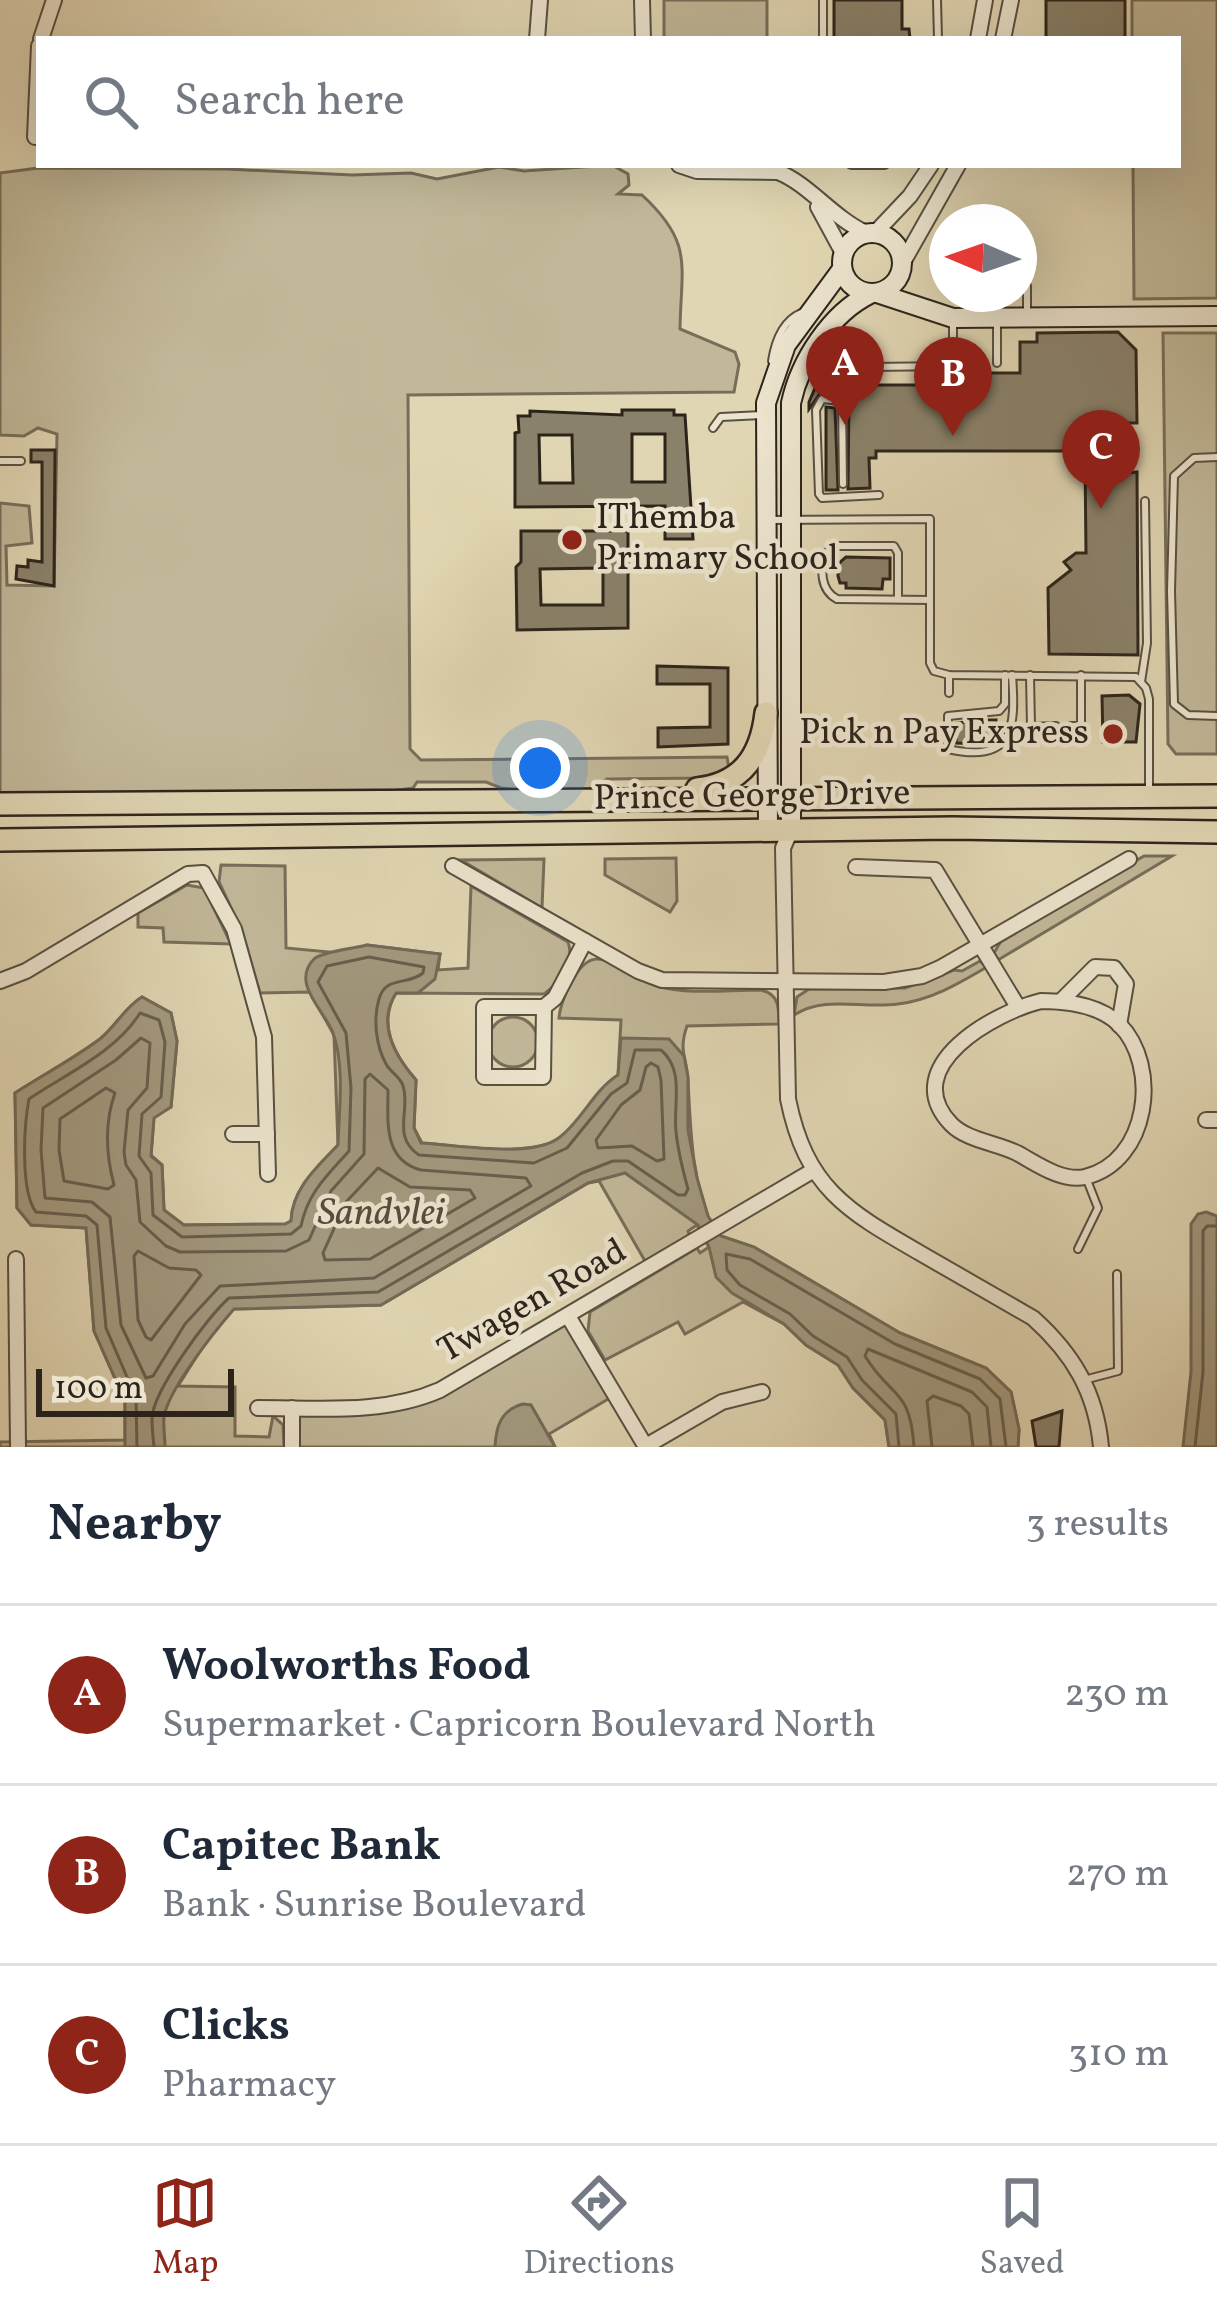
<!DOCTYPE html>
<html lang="en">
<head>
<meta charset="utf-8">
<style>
	:root { --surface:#fff; --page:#f2f2f3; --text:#1f2937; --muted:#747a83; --line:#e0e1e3; --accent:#8f2418 }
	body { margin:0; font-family:Vollkorn,serif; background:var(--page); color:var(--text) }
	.compass { position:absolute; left:929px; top:204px; width:108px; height:108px; border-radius:50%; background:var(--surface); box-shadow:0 12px 48px #0002; rotate:272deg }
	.scale { position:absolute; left:36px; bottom:30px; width:198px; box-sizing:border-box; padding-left:12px; border:6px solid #2c241b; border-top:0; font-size:33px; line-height:42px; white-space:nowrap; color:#2c241b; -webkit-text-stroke:9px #ece4ce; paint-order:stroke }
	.you { position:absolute; left:540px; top:768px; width:42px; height:42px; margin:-30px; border:9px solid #fff; border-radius:50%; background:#1a73e8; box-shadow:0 0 0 18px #1a73e833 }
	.badge { display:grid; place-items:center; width:78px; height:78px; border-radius:50%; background:var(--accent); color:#fff; font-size:39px; font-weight:700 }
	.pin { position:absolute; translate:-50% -99px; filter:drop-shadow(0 3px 6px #0008) }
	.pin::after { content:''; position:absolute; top:63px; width:42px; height:36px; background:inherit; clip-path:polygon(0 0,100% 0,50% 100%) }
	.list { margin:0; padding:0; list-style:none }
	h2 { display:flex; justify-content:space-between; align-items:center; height:156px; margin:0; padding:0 48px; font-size:51px }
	h2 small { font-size:39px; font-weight:400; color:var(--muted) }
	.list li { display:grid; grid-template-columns:78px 1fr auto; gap:36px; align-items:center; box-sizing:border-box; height:180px; padding:0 48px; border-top:3px solid var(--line) }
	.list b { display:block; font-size:45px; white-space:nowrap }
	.list p { margin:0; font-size:39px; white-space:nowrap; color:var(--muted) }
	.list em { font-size:39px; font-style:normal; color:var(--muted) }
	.icon { flex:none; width:66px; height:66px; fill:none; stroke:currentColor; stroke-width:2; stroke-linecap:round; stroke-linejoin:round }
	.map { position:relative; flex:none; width:1217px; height:1447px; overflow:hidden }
	.search { position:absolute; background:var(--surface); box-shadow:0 12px 48px #0002; left:36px; right:36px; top:36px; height:132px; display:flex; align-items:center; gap:30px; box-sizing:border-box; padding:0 42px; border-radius:0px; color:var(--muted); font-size:45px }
	.sheet { height:696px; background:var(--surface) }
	nav { display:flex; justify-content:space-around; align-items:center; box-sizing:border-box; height:168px; border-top:3px solid var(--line); background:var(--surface); font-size:33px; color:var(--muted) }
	nav a { display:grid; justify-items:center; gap:6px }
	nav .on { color:var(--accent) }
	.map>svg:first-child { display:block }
	.green { fill:#c2b899; stroke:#776e5a; stroke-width:3 }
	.water { fill:#a3997f; stroke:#736a57; stroke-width:3 }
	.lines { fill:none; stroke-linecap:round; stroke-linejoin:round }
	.shore { stroke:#685e4d; stroke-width:3 }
	.building { fill:#8a816a; stroke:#2c241b; stroke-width:3; fill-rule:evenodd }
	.lane-casing { stroke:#595041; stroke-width:10 }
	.street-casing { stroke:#595041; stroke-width:18 }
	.secondary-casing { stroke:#2c241b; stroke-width:22 }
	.primary-casing { stroke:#2c241b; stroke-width:26 }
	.lane { stroke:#ece4ce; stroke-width:6 }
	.street { stroke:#ece4ce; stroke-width:14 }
	.secondary { stroke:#ece4ce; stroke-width:18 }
	.primary { stroke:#e1d6b3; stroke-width:21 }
	.poi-dot { fill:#8f2418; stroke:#ece4ce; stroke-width:4.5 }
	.labels { text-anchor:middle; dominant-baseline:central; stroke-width:9; stroke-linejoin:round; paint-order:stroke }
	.poi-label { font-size:36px; fill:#2c241b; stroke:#ece4ce; text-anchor:start }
	.street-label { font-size:36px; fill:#2c241b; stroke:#ece4ce }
	.water-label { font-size:39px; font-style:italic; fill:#564d3e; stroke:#ece4ce }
</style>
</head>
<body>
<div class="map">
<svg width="1217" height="1447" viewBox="0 0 1217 1447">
	<rect width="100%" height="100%" fill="#e1d6b3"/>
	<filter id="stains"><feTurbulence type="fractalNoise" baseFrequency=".00167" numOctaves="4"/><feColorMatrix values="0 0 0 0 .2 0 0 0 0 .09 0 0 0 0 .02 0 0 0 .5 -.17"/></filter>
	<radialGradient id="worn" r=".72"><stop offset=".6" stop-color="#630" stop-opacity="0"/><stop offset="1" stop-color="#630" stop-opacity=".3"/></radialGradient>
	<g class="green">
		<rect x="664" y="0" width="103" height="39"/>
		<path d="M1132,0h85v298l-83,1 -1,-134h45v-126h-46z"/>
		<path d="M612,165l16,9 1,11 -11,9 24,1c52,48 39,70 38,134l55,23 4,12 -5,28 -326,3 2,354 11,11 306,-3 2,12 -22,9 -100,1 -21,13h-49l-36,-4 -15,-6h-69l-4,6 -49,7 -364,2v-294l29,3 3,37 -26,3 1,39 47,1 3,-152 -19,-6 -14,8 -24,-1v-262l38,-5 189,1 125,6 59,-2 26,6 62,-12 25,4z"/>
		<path d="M1163,333h54v421h-41l-8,-10z"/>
		<path d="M1144,856h28l-174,104 -4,-7 7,-12z"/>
		<path d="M676,858l1,43 -7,11 -65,-37v-16z"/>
		<path d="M544,859l-2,49 -81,-48z"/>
		<path d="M221,865l64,1 1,82 53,5 28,-8 73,9 -2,16 30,-2 3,-82 97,56c7,18 -9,41 -24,52l-148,-1c-19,32 -1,63 20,87l-2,48 8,15c36,2 112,16 139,-6 23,-18 33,-46 57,-62l3,-55 -62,-2c1,-16 18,-59 38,-59 19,0 41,22 60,27 32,9 69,4 103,4 19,3 19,18 19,34l-92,2c-9,26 0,30 1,55 3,52 3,94 23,143l10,12 33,11 146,86 86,35 25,24 8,37 -1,18h-129l-4,-27 -32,-32 -15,-23 -32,-20 -22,-21 -41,-22 -58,32 -7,-12 -73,38 -17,-29 2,-19 107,-64 3,5 9,-6 -12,-22 -9,6 2,5 -45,25 -46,-80 -11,2 -207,122 -148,4 -26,31 -29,46 57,1v49l34,1 4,-21 10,9 1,22h-284v-5l125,-2v-39l-31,-70 -8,-103 -55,-3 -14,-17 -2,-115c28,-18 58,-34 85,-54 16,-13 25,-32 42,-42l29,16 6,28 -6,66 -17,10 -3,38 11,10 2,45 19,15 102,-1 6,-3c1,-32 26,-54 47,-76l-4,-110 -24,-43 -50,1 -18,-62 -23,-49z"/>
		<path d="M187,885l17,3 27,56 -67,-2 -1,-14 -25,-1v-14z"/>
		<path d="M980,961l7,6c-29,17 -56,33 -89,37 -37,5 -72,-9 -104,11l3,-18 12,-8 96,-1 49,-18 8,1z"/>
		<circle cx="513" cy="1042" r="25"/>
		<path d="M568,1316l47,79 -66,39 6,13h-263v-39l105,-3z"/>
	</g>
	<g class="water">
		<path d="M367,945l73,9 -5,25 -17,14h-22c-20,31 -1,63 20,87l-2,48 7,15c37,2 112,16 139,-6 23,-18 33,-46 58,-62l3,-37 48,1 15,17 4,21v53l9,48 11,38 13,20 33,11 146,86 86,35 25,24 8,37 -1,18h-129l-4,-27 -32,-32 -15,-23 -32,-20 -22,-21 -52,-31 -16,-16 -7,-30 -11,-22 -73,-52 -37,10 -207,122 -147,4c-20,23 -66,81 -70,108 -1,8 1,21 1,30h-40v-46l-31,-70 -8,-103 -55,-3 -14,-17 -2,-115c28,-18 58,-34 85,-54 16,-13 25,-32 42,-42l29,16 6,28 -6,66 -17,11 -3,38 11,9 2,45 20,15 101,-1 6,-3c1,-32 26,-54 47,-76 1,-34 7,-79 -5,-112 -8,-22 -43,-50 -19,-74 6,-7 42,-11 53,-14z"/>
		<path d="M1206,1212l11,4v231h-34l8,-75v-148l7,-10z"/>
		<path d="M523,1404l8,1 24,42h-60c1,-21 6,-37 28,-43z"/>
	</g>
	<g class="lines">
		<g class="shore">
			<path d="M141,1038l9,5 -3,45 -19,22 -4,42 2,13 10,15 4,42 26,24 14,6 106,-1 23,-11 22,-49 33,-37 1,-75 5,-5 18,16c0,32 -5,70 33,80l105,8 5,8 -157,92 -154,8 -35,38 -32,52 -7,2 -25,-53 -11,-108 -18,-15 -47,-4 -4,-48 2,-42 73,-48z"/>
			<path d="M651,1063l7,4 3,13 3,79 -7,2 -25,-15 -34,2 -2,-8 25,-35 19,-15 6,-23z"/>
			<path d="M106,1088l9,5c-11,31 -9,62 -1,92l-6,4 -44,-8 -5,-31 1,-31z"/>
			<path d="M378,1168l32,19 60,3 5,8 -105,61 -45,1 -2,-7 23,-51z"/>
			<path d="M138,1251l31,17 27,2 5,5 -50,65 -5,-3 -8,-17 -4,-64z"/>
			<path d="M137,1447l-1,-49 -30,-70 -9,-103 -11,-9 -50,-4c-16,-21 -12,-87 -7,-113 37,-25 87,-47 111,-86l19,7 6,22 -4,55 -19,17 -3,42 12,17 2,42 29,22 109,-3 10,-8c7,-34 26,-50 48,-75l2,-63 -5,-55 -28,-51 9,-16 42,-9 55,10 -1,6c-15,13 -37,2 -44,26 -6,20 -3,47 7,65 4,8 15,13 17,22 8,25 -12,50 16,69l115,8 33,-15 44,-54 16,-11 8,-33h26c24,20 12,54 15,82 2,19 7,39 12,57l-3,6h-7l-50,-34h-15l-31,12 -204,119 -149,6c-21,18 -76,93 -77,120 0,9 1,20 2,29"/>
			<path d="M899,1447l-3,-33 -34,-34 -15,-23 -34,-21 -23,-22 -50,-29 -13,-15 -1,-16 24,5 145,85 85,35 20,20 6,48"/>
			<path d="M914,1447c-4,-60 -22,-47 -49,-91l3,-7 104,43 15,15 4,40"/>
			<path d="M932,1447l-5,-46 6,-5 28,10 8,8 4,33"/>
			<path d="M1195,1447l8,-75v-141l4,-5h10"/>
		</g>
	</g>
	<g class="building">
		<path d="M834,0h68v29h7l1,10h-76z"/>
		<rect x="1046" y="0" width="79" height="39"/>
		<path d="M1118,332l18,18 1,73h-10l1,50 9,-1 1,183 -89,-1 -1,-66 23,-18 -7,-8 12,-9h10l-1,-95h-9v-7h-200v7h-7l1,30 -22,1 1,-91 -5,-4 -23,-2 -12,17v-7l16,-37 16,1v19h124v-12h55v-31h17v-9z"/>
		<path d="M826,407l9,1 3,82h-12z"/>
		<path d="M622,410h52v5h11l8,124h-28v-33l-150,1v-74l4,-1 -1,-16h12v-5l92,4zM632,434h33v48h-33zM539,435h33l1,48h-33z"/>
		<path d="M31,450h24l-1,136 -38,-7 1,-13 11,1v-7l14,2v-100h-11z"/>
		<path d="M521,531h107v97l-111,2 -1,-63 5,-5zM603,568v37h-62l-1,-36z"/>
		<path d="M846,557l44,1v21h-7l-1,10 -36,-1v-5h-6l-2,-7v-12z"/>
		<path d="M657,666l71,2v76l-70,3v-19l52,-1v-43h-53z"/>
		<path d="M1129,695l11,9 -4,38h-33l-1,-46z"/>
		<path d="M985,720h11l-2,20 -9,4 -29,-1v-20z"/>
		<path d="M1062,1411l-3,36h-23l-4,-26z"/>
	</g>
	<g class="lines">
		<g class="lane-casing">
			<g id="lane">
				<path d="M823,0v39"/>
				<path d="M937,0l1,39"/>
				<path d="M851,165h34"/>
				<path d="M1027,286v29"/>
				<path d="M997,319v44"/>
				<path d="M772,361c3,-19 11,-40 29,-48"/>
				<path d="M869,367l84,-1v-44"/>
				<path d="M713,428l8,-11 41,-2"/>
				<path d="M1217,457l-23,1 -20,18 -3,115 3,113 14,11 29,1"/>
				<path d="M0,461h21"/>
				<path d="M843,484l-1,-83 -20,-2 -6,11 3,84 3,4 57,-3"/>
				<path d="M767,520l163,-1v144l4,8 15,4 187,2 10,11 3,11v95"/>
				<path d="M898,599v-46l-4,-7h-58l-10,7c-6,16 -6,37 11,46l93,1"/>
				<path d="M949,675v18"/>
				<path d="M1005,675v29l-6,7 -51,5v33c66,15 68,-21 64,-74"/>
				<path d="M1030,675l1,52 25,-1"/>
				<path d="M1141,682l6,-39 -2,-142"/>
				<path d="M1071,726h10v-51"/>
				<path d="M1078,1249l20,-41 -11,-28"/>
				<path d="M1084,1380l34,-9 -1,-97"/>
			</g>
		</g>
		<g class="street-casing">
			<g id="street">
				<path d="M642,0l1,39"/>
				<path d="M41,39l13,-39"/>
				<path d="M537,39l3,-39"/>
				<path d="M978,39l7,-39"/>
				<path d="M1003,39l8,-39"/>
				<path d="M35,137l4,-91"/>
				<path d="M679,165l18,6 81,1c31,12 55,46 88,61"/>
				<path d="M818,207l25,46"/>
				<path d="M875,233l35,-37 21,-31"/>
				<path d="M902,264l56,-99"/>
				<path d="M791,830l-8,18 5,251c18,89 59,112 132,154 38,22 75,43 113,65 40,36 63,74 68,129"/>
				<path d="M453,866l185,105 24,9 222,2 38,-6 18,-8 189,-109"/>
				<path d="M856,867l79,3 83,137"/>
				<path d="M0,981l26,-10 162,-97 15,-1 31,56 30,108 4,137"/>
				<path d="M1041,1001c27,0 58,4 78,23 42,42 30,138 -34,153 -23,5 -48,-13 -68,-24 -20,-10 -51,-13 -66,-29 -55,-58 45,-112 90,-123z"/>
				<path d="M1061,1001l34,-34 19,1 12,16 -7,41"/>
				<path d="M544,1007l-1,70h-59v-70h60l11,-9 30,-57"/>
				<path d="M1206,1120h11"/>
				<path d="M233,1134h34"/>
				<path d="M16,1259l2,188"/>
				<path d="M568,1316l78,131"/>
				<path d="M258,1408c61,0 125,7 182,-18l374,-220"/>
				<path d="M292,1408v39"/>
				<path d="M646,1446l76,-44 40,-10"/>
			</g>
		</g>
		<g class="secondary-casing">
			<g id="secondary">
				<circle cx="872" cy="263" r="30"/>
				<path d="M877,293l76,25 264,-2"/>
				<path d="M768,830l-2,-427 20,-58 56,-76"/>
				<path d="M791,830v-427c9,-42 40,-90 79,-109"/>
			</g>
		</g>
		<g class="primary-casing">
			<g id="primary">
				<path d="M697,789c45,-5 64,-33 69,-76"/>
				<path d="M0,804l1217,-8"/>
				<path d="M0,840l952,-12 265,4"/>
			</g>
		</g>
		<use href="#lane" class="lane"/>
		<use href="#street" class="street"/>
		<use href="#secondary" class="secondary"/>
		<use href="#primary" class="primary"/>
	</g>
	<g class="poi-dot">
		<circle cx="572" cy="540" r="12"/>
		<circle cx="1113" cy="734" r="12"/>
	</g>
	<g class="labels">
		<g class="poi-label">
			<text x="596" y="519">IThemba<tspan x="596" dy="41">Primary School</tspan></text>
			<text x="1089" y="734" text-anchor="end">Pick n Pay Express</text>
		</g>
		<g class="street-label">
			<text transform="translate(752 797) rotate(-1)">Prince George Drive</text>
			<text transform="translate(533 1302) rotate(-30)">Twagen Road</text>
		</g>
		<g class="water-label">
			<text x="381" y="1214">Sandvlei</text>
		</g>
	</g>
	<rect width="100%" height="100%" filter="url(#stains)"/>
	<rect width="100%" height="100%" fill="url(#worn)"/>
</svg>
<svg class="compass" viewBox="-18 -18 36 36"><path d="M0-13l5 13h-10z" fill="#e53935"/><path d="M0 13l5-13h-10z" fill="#747a83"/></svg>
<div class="scale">100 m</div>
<div class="you"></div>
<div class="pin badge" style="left:845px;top:425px">A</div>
<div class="pin badge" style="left:953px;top:436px">B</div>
<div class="pin badge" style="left:1101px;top:509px">C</div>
<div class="search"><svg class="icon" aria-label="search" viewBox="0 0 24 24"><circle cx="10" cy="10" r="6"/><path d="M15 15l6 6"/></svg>Search here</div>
</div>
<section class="sheet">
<h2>Nearby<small>3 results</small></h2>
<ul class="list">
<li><span class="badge">A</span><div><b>Woolworths Food</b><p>Supermarket · Capricorn Boulevard North</p></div><em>230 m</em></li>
<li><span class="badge">B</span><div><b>Capitec Bank</b><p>Bank · Sunrise Boulevard</p></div><em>270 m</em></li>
<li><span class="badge">C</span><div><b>Clicks</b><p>Pharmacy</p></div><em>310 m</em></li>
</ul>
</section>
<nav>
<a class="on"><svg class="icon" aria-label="map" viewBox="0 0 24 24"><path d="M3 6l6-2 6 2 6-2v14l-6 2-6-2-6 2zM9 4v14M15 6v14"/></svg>Map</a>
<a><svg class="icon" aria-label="directions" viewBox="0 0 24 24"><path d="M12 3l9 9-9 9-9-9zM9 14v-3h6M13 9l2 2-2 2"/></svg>Directions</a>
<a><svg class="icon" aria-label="saved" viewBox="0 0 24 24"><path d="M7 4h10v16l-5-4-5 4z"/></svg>Saved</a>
</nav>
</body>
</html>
